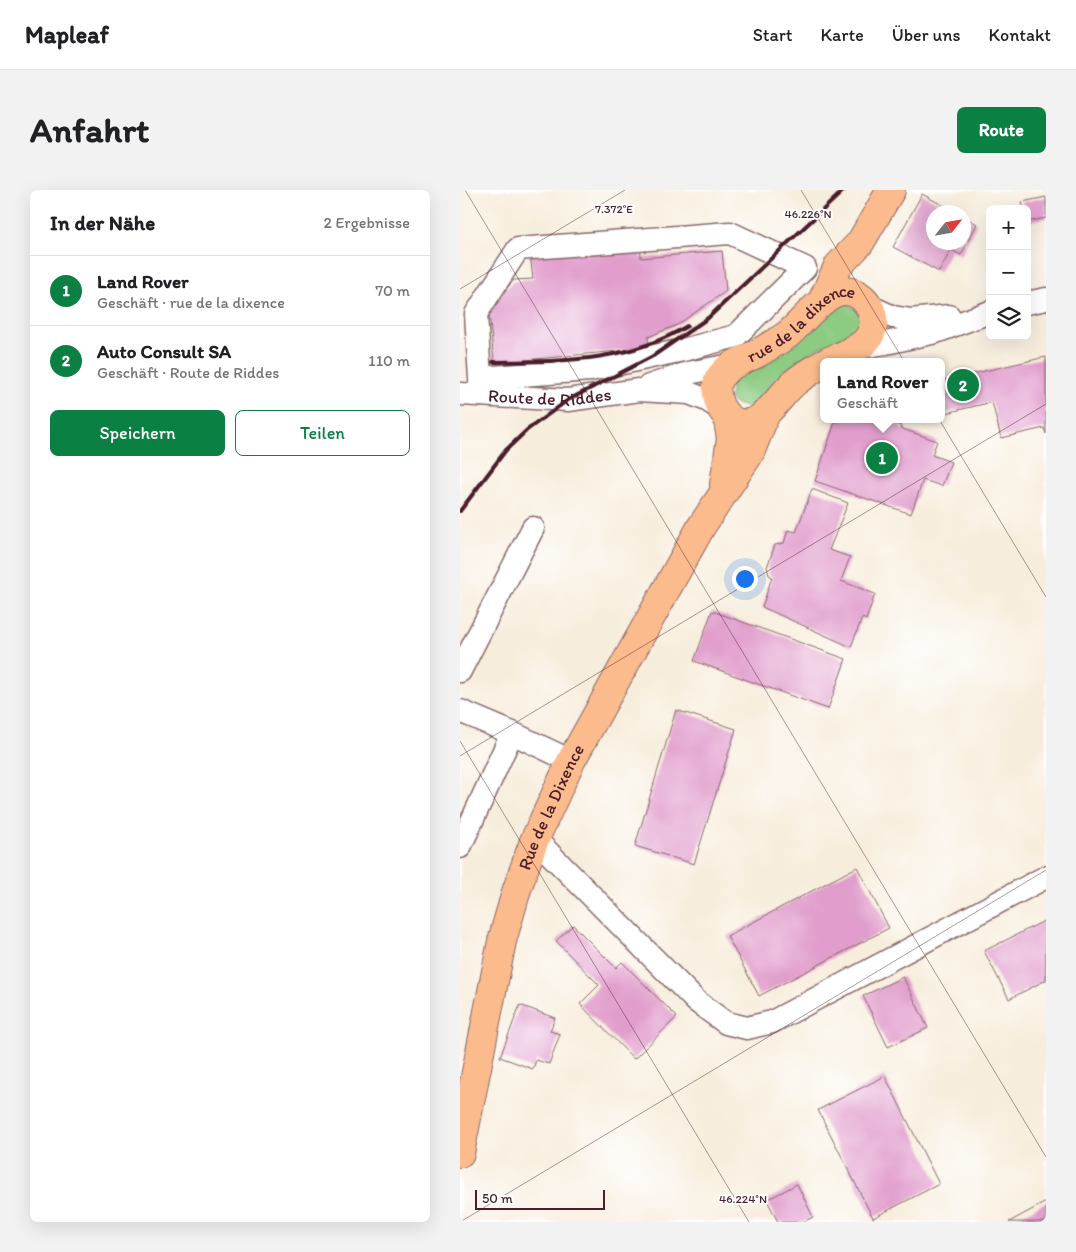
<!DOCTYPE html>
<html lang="de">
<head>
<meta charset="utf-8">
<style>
	:root { --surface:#fff; --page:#f2f2f2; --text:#202124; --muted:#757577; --line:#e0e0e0; --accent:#0b8043 }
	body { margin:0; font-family:Itim,sans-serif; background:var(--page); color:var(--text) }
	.controls { position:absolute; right:15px; top:15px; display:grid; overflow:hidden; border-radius:8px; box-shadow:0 5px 20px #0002 }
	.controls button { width:45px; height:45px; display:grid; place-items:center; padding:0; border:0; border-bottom:1px solid var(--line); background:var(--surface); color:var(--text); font:25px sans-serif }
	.compass { position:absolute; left:466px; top:15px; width:45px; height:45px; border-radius:50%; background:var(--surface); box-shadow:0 5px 20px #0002; rotate:59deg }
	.scale { position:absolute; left:15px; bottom:12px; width:130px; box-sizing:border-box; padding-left:5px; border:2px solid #4a1f2b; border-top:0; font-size:14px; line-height:18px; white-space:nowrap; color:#4a1f2b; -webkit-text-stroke:4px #fff; paint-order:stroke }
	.you { position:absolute; left:284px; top:388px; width:18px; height:18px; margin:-12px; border:4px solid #fff; border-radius:50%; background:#1a73e8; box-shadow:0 0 0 8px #1a73e833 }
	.badge { display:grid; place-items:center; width:32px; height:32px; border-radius:50%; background:var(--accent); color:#fff; font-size:16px; font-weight:700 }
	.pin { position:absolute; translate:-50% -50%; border:2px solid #fff; box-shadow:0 1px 5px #0006 }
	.popup { position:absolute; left:360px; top:168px; width:125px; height:65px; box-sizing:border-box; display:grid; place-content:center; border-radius:8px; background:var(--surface); filter:drop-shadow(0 1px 4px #0005); font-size:16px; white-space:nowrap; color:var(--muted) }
	.popup b { font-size:19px; color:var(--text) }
	.popup::after { content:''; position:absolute; left:50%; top:100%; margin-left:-10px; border:10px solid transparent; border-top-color:var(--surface) }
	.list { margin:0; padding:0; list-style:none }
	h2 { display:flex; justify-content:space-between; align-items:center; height:65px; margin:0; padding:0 20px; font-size:21px }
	h2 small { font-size:16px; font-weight:400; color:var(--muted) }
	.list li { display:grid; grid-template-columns:32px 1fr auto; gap:15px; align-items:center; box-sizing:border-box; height:70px; padding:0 20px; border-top:1px solid var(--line) }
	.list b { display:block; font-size:19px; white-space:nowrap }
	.list p { margin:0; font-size:16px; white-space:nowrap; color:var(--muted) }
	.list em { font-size:16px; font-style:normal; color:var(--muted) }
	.actions { display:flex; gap:10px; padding:15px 20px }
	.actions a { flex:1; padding:11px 0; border:1px solid var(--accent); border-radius:8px; text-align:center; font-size:18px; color:var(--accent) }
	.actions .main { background:var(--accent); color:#fff }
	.icon { flex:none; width:28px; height:28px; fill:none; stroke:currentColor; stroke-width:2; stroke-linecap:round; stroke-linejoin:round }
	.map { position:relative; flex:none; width:586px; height:1032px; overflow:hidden; border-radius:8px }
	header { display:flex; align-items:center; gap:30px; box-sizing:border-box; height:70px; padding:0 25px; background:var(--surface); border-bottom:1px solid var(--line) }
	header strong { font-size:24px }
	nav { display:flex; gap:28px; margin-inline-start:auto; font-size:18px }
	.intro { display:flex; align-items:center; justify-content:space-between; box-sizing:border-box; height:120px; padding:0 30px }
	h1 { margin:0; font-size:35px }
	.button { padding:12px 22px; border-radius:8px; background:var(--accent); color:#fff; font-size:18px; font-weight:700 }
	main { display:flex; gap:30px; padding:0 30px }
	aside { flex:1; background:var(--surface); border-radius:8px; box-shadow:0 5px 20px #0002 }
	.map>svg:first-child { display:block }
	.green { fill:#8ccb82; stroke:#6b7556 }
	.building { fill:#e19dcc }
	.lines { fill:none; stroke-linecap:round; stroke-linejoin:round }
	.minor-casing { stroke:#876769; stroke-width:25 }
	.major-casing { stroke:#876769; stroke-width:30 }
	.minor { stroke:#fff; stroke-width:22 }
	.major { stroke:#fbbb8c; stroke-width:28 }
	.rail { stroke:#4a1f2b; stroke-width:4 }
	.ticks { fill:none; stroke:#4a1f2b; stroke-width:1; stroke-opacity:0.45 }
	.labels { text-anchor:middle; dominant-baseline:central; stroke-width:4; stroke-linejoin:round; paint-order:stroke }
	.street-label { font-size:18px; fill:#4a1f2b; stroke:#fff }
	.ticks-label { font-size:12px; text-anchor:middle; fill:#4a1f2b; stroke:#fff; stroke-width:4; stroke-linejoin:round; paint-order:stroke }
</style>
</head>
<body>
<header>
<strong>Mapleaf</strong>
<nav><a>Start</a><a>Karte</a><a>Über uns</a><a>Kontakt</a></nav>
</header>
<div class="intro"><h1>Anfahrt</h1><a class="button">Route</a></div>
<main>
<aside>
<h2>In der Nähe<small>2 Ergebnisse</small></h2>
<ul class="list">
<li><span class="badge">1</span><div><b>Land Rover</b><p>Geschäft · rue de la dixence</p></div><em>70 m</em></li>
<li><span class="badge">2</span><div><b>Auto Consult SA</b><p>Geschäft · Route de Riddes</p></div><em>110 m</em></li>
</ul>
<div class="actions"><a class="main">Speichern</a><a>Teilen</a></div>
</aside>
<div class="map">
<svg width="586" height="1032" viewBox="0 0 586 1032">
	<rect width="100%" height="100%" fill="#fff"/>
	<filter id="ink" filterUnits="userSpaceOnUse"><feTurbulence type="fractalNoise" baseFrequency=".02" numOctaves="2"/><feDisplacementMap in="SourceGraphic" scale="10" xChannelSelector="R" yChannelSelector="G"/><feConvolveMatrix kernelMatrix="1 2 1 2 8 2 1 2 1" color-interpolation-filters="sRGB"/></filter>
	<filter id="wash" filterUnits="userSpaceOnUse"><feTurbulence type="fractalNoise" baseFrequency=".0096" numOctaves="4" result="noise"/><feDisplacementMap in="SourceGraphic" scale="20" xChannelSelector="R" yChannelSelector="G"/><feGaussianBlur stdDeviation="1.12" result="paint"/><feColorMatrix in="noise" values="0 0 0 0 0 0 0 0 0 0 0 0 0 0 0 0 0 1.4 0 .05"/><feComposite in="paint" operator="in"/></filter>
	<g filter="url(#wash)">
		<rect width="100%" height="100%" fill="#f7eddc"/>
		<path class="green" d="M389,114l11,9v15l-9,7 -33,13 -13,8 -17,13 -22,23 -10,12 -7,4 -15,-5 -4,-6 1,-9 3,-8 44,-23 39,-31 17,-20z"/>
		<g id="blocks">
			<g class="building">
				<path d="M462,4l33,18h-22v30h31v-25l13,7 -16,31 -10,-5 -12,22 -46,-25z"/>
				<path d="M586,7v21l-19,4v-13h-3l-2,-7z"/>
				<path d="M180,53l1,15 81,-7 4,40 -49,34 -29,12 1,11 -155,15 -5,-52 4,-1 -1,-5 22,-25 19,-1 -3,-25z"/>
				<path d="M586,167v77l-2,-6 -43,10 -9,-36 -46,11 -5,-24v-8z"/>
				<path d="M376,229h44l21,7 -1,2 37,13 -5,14 19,7 -9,24 -19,-6 -12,34 -96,-33z"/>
				<path d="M352,299l36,14 -19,47 21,7 -9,24 34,13 -9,26 -4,-2 -11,29 -89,-40 10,-30 -3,-2 -2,-8 8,-22 9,-2 4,-13 8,2z"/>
				<path d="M252,421l134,48 -18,50 -134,-48z"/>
				<path d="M216,520l60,19 -42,135 -59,-18z"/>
				<path d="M397,677l32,61 -130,68 -32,-60z"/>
				<path d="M586,730v60l-37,19 -25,-48z"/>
				<path d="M113,735l43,43 6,-6 55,55 -43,42 -54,-55 19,-19 -43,-44z"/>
				<path d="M443,787l25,51 -40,19 -25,-51z"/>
				<path d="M60,815l35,13 -5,13 10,3 -11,30 -13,-4 -3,9 -33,-12z"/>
				<path d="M425,886l54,108 -66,34 -55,-108z"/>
				<path d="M337,994l16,33 -10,5h-25l-11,-22z"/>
				<path d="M586,1012v20h-37z"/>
			</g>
		</g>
	</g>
	<g filter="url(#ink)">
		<use href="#blocks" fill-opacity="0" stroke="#876769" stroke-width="1"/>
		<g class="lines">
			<g class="minor-casing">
				<g id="minor">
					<path d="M567,113l19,-4"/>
					<path d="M411,117l22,10 18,3 38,-4"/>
					<path d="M399,157l27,-4 50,-11 54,-20"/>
					<path d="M20,188l110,-8 93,-20 53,-14 69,-68 -75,-35 -212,16 -42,65 5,81"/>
					<path d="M189,196l39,-13 43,-8"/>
					<path id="s1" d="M0,204l108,6 71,-10 50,3 18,7 15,10"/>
					<path d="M0,481l73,-143"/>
					<path d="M0,521l52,22 59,28"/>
					<path d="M74,651l10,7 152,153 30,22 21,5 25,-6 274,-145"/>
					<path d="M0,657l52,-114"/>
				</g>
			</g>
			<g class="major-casing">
				<g id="major">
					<path d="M362,111l16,-35 22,-23 31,-53"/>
					<path id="s2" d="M363,174c-11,6 -22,12 -31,21 -16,14 -34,50 -60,35 -6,-4 -9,-8 -12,-14 -3,-9 -6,-21 0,-29 10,-14 24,-17 38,-24 10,-6 20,-12 29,-18 15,-12 37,-43 56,-44 23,-1 38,27 26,46 -9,13 -28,18 -42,25"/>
					<path d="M264,294l7,-46 -4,-22"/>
					<path id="s3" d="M0,963l42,-212 15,-52 17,-48 37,-80 130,-234 49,-74 16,-40"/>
				</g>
			</g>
			<use href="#minor" class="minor"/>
			<use href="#major" class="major"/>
			<g class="rail">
				<path d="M33,172c69,-1 133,1 194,-36"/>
				<path d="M0,321l46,-61 21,-20 41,-30 85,-44 55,-38 136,-128"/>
			</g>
		</g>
	</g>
	<path class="ticks" d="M5,0l581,967M341,0l245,407M0,99l165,-99M0,551l289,481M0,566l586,-352M0,1032l586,-352"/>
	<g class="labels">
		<g class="street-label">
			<text stroke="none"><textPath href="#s2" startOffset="262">rue de la dixence</textPath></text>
			<text stroke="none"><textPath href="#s1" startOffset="90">Route de Riddes</textPath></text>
			<text stroke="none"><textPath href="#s3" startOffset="359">Rue de la Dixence</textPath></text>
		</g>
	</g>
	<g class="ticks-label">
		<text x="154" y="23">7.372°E</text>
		<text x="348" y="28">46.226°N</text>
		<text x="283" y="1013">46.224°N</text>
	</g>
</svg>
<div class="controls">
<button>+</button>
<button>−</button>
<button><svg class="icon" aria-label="layers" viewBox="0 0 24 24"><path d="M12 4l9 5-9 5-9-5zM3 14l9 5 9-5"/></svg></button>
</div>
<svg class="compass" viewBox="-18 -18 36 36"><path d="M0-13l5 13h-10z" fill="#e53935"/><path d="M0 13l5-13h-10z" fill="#757577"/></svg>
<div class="scale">50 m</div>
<div class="you"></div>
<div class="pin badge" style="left:422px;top:268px">1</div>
<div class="popup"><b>Land Rover</b>Geschäft</div>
<div class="pin badge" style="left:503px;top:195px">2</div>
</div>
</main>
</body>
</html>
